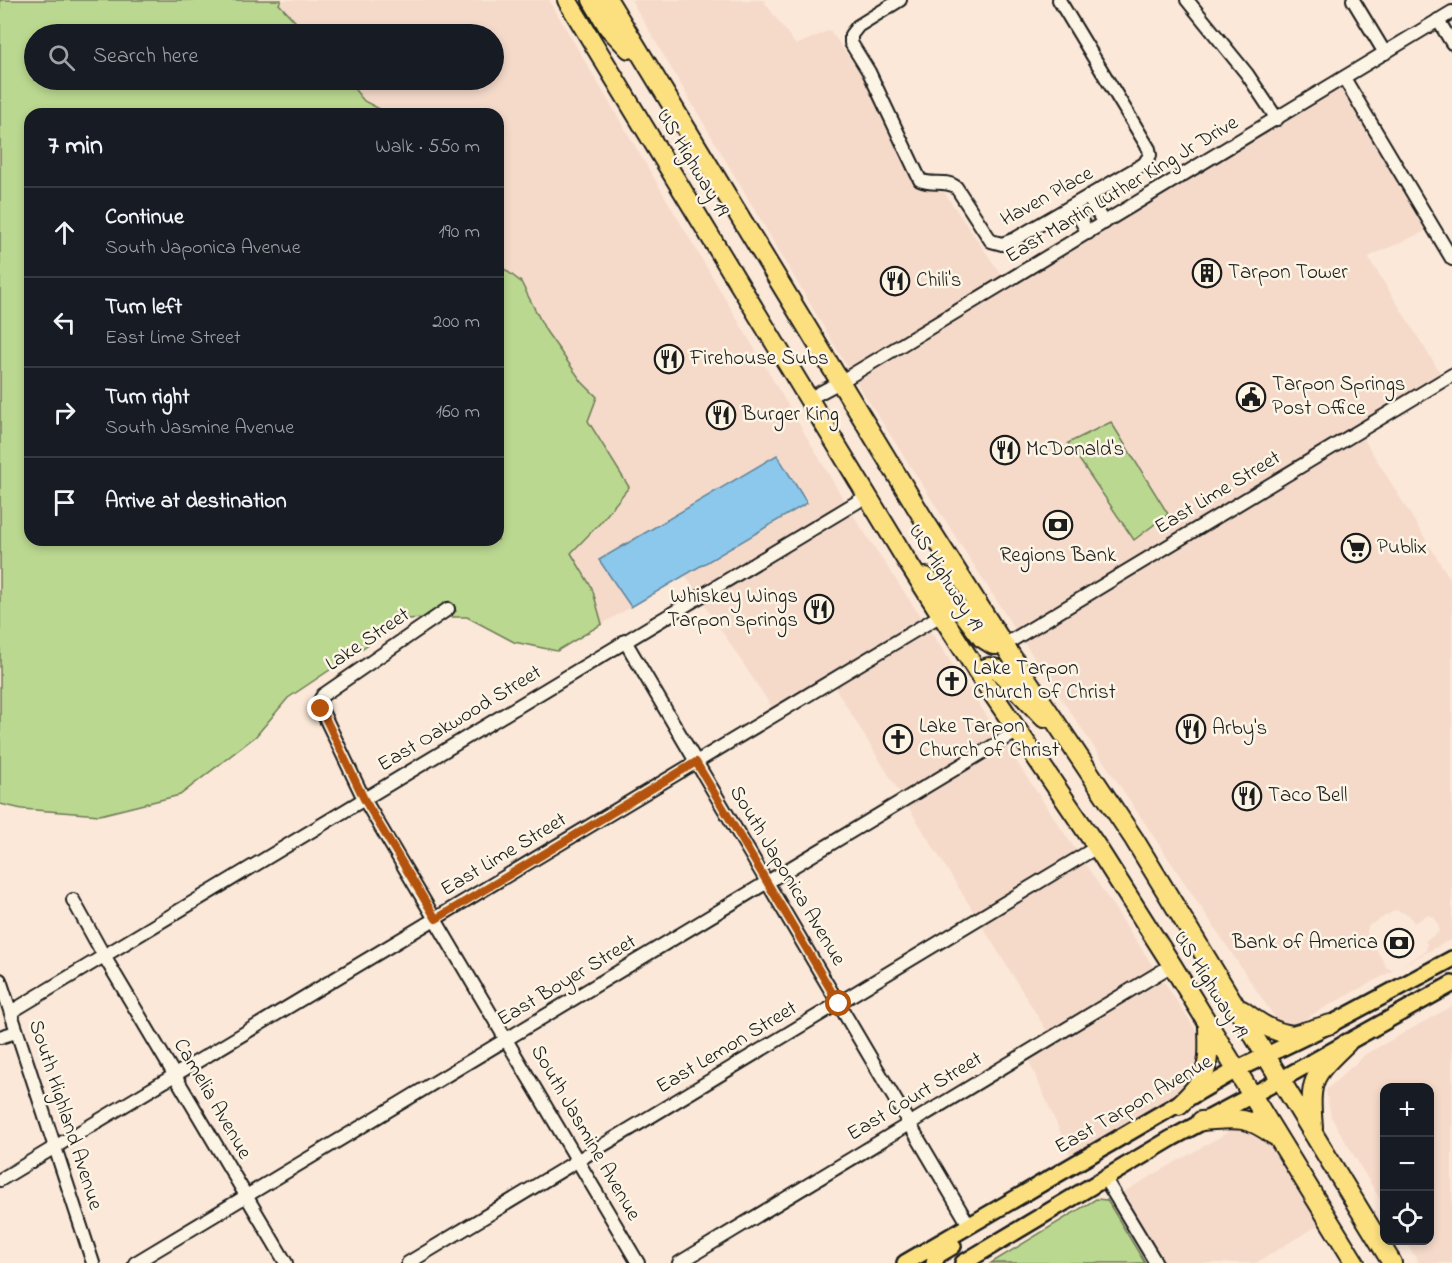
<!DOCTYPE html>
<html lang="en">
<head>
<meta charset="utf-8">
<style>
	:root { --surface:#171b24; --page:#242831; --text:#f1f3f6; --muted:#9ea1a6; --line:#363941 }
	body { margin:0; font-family:"Indie Flower",sans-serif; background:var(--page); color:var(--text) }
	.controls { position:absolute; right:18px; bottom:18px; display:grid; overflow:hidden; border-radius:12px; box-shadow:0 3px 9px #0003 }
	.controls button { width:54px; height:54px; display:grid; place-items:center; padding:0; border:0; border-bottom:2px solid var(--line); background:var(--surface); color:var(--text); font:30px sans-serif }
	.stop { position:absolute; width:18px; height:18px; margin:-14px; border:4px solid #b45309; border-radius:50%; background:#fff }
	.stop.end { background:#b45309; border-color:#fff; box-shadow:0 2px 6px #0008 }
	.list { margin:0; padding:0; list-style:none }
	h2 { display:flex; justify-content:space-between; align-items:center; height:78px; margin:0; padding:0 24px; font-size:26px }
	h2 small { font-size:20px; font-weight:400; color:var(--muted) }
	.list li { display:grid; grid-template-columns:39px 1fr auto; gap:18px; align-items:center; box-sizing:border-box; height:90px; padding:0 24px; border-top:2px solid var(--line) }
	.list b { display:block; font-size:22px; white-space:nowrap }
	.list p { margin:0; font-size:20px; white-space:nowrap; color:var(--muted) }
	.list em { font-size:20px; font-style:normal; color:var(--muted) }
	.icon { flex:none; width:33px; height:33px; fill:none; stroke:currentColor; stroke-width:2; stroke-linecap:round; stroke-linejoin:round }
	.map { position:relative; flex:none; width:1452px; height:1263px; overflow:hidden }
	.search { position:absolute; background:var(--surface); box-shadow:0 3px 9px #0003; left:24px; top:24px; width:480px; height:66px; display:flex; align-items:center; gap:15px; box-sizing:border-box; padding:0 21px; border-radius:33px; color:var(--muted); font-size:22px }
	.panel { position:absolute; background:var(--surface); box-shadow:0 3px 9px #0003; left:24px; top:108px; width:480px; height:438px; border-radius:18px }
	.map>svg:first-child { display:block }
	.built { fill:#f5daca }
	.green { fill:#bbd890; stroke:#6c7a56; stroke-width:1.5 }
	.water { fill:#8cc8ec; stroke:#5f8399; stroke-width:1.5 }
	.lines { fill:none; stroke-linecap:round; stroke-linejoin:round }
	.minor-casing { stroke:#1c1c1c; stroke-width:16 }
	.major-casing { stroke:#1c1c1c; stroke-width:20 }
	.highway-casing { stroke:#1c1c1c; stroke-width:22 }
	.minor { stroke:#fcf5e5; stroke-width:12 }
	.major { stroke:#fce080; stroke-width:15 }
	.highway { stroke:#fce080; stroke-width:18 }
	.route { stroke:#b45309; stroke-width:8 }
	.labels { text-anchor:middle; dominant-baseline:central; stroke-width:5; stroke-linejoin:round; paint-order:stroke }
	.street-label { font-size:21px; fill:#1c1c1c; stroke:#fcf5e5 }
	.poi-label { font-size:21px; fill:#1c1c1c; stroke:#fcf5e5; text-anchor:start }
</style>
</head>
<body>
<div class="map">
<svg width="1452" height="1263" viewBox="0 0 1452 1263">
	<rect width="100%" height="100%" fill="#fbe8d8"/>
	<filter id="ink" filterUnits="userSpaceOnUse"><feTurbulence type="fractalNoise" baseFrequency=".0167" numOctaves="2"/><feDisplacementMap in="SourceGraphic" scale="12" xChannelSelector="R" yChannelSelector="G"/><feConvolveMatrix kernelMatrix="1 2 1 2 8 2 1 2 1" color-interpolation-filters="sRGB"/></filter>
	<g filter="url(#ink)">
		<g class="built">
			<path d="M281,0h268l296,502 -149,90 -11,-17 121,-72 -207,57 32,47 -29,17 -10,-37 -21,-34 30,-31 28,-36 -41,-65 8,-24 -14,-15 -36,-51 -25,-49 -23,-18v-150h-109l-25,-13 -17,-21h147v-46h-187l-28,-31z"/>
			<path d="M631,0h132l33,45 34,-15 42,60 46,95 6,3h17l62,89 -154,93z"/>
			<path d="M1343,86l85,144 -60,27 73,117 -425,257 -161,-251z"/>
			<path d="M1362,436l90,146v357l-55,29 29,-17 1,-7 -2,-3 13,-8 1,-6 -5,-10 -7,-2 -13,8 -5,-8 -13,-5 -28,16 -1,7 20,35 7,2 -74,40 -31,19 -8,-2 -258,-386z"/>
			<path d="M851,512l71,107 -149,90 -71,-108z"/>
			<path d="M929,629l71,107 -99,59 -67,-109z"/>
			<path d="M1006,746l71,106 -102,62 -68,-109z"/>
			<path d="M1084,862l71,107 -107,64 -67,-109z"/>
			<path d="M1162,979l38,57 -5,43 -18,19 -45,27 -35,17 -25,17 -44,-100z"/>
			<path d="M1452,1006v257h-33l-14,-22 25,-1v-152h-46v118l-53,-89 -5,-27 40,-36z"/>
			<path d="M1242,1124l13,5 19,17 46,78 -64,39h-92l-44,-69z"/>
		</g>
		<g class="green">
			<path d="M0,0h281l-2,4 28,30h-273v46h313l17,21 25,13h-359v426h468v-276l23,18 25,49 36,51 15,15 -9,24 41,66 -28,35 -30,31 21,35 10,36 -45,27 -43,-9 -47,-25h-21l10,-6 -7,-10 -24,17 -19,1 -118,79 -32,38 -76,59 -80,20 -78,-6 -22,-5z"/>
			<path d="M1111,422l57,92 -34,26 -66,-97z"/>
			<path d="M1096,1199l11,1 38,63h-154z"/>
		</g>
		<path class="water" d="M777,455l30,48 -176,104 -32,-47z"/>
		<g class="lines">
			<g class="minor-casing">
				<g id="minor">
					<path d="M900,0l-42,26 -7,9v8l18,29 51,108c12,6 25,-1 36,7l35,54 11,3 13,-5 129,-75 6,-9 -1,-6 -90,-149"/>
					<path d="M1187,0l60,74 30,45"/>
					<path d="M1353,0l32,53"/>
					<path d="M1438,20l14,23"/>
					<path d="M1344,78l108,181"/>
					<path d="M1088,197l16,26"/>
					<path d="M1073,206l15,27"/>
					<path d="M810,398l30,-16 612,-370"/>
					<path d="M448,609l-125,86 -3,5 1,9 43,90 274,464"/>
					<path d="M625,641l344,584"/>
					<path d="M1004,645l448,-270"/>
					<path d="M73,900l31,56 182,307"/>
					<path d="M0,980l93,283"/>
					<path d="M11,1012l856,-516"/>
					<path d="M0,1037l16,-5"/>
					<path d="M1104,1177l52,86"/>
					<path d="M0,1180l941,-565"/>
					<path d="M135,1263l883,-532"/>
					<path d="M408,1263l689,-416"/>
					<path d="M679,1263l493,-298"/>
				</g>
			</g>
			<g class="major-casing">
				<g id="major">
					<path d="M905,1263l331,-193 95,-46 121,-65"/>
					<path d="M934,1263l4,-8 15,-9"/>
					<path d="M963,1263l209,-125 108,-58 172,-96"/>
				</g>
			</g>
			<g class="highway-casing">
				<g id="highway">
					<path d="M567,0l338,558 72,113 120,176 75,118 183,298"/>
					<path d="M592,0l16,27 21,22"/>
					<path d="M608,0l315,518 81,127 130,194 258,424"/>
					<path d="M926,577l34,32 22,29 11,7h11"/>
					<path d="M977,671l12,-4 8,2 47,49"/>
					<path d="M1242,1010c16,12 31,23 51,25l38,-11"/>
					<path d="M1179,1105c31,-29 30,-38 29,-79"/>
					<path d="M1201,1121c32,-2 45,-7 72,14"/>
					<path d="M1313,1128c-4,-50 -1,-51 34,-85"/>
				</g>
			</g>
			<use href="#minor" class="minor"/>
			<use href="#major" class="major"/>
			<use href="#highway" class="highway"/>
		</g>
	</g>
	<g class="lines" filter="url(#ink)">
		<path class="route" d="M321,709l43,90 72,120 260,-157 143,242"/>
	</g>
	<defs>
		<g id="building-ring" transform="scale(1.5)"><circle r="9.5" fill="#fcf5e5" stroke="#1c1c1c" stroke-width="1.5"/><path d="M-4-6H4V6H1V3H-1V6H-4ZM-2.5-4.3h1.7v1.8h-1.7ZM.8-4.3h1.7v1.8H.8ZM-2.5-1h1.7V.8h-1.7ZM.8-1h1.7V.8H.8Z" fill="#1c1c1c"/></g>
		<g id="restaurant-ring" transform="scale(1.5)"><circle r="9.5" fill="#fcf5e5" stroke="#1c1c1c" stroke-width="1.5"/><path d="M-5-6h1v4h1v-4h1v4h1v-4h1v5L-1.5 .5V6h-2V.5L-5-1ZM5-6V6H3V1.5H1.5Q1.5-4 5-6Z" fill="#1c1c1c"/></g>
		<g id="civic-ring" transform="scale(1.5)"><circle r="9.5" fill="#fcf5e5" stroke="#1c1c1c" stroke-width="1.5"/><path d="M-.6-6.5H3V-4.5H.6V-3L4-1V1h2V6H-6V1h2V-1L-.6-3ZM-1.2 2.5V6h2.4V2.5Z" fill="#1c1c1c"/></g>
		<g id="bank-ring" transform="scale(1.5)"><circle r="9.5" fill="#fcf5e5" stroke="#1c1c1c" stroke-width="1.5"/><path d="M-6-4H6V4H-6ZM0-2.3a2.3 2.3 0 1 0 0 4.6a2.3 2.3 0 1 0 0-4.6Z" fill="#1c1c1c"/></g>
		<g id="supermarket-ring" transform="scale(1.5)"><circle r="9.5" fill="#fcf5e5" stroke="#1c1c1c" stroke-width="1.5"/><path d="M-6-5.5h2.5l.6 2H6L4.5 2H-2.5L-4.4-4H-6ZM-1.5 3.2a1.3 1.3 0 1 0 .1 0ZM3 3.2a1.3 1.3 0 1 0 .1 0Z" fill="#1c1c1c"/></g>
		<g id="church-ring" transform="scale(1.5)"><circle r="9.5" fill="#fcf5e5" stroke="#1c1c1c" stroke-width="1.5"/><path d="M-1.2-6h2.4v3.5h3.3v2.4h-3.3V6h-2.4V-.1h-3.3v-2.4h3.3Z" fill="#1c1c1c"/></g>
	</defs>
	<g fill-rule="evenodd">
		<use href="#building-ring" x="1207" y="273"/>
		<use href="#restaurant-ring" x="895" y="281"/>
		<use href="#restaurant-ring" x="669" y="359"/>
		<use href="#civic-ring" x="1251" y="397"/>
		<use href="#restaurant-ring" x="721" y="415"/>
		<use href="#restaurant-ring" x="1005" y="450"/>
		<use href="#bank-ring" x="1058" y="525"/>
		<use href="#supermarket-ring" x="1356" y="548"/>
		<use href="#restaurant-ring" x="819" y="609"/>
		<use href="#church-ring" x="952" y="681"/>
		<use href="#restaurant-ring" x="1191" y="729"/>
		<use href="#church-ring" x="898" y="739"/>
		<use href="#restaurant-ring" x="1247" y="796"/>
		<use href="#bank-ring" x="1399" y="943"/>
	</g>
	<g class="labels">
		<g class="street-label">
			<text transform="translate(692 163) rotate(59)">US Highway 19</text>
			<text transform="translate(1122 190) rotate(-31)">East Martin Luther King Jr Drive</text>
			<text transform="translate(1047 197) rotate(-29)">Haven Place</text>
			<text transform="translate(1218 493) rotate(-31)">East Lime Street</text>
			<text transform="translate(945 578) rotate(58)">US Highway 19</text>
			<text transform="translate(368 640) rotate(-34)">Lake Street</text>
			<text transform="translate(460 719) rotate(-31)">East Oakwood Street</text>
			<text transform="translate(504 855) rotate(-31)">East Lime Street</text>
			<text transform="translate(787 876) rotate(59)">South Japonica Avenue</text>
			<text transform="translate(567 981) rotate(-31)">East Boyer Street</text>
			<text transform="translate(1210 985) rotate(58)">US Highway 19</text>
			<text transform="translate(727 1048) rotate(-31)">East Lemon Street</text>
			<text transform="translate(915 1097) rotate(-31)">East Court Street</text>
			<text transform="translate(212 1099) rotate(60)">Camelia Avenue</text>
			<text transform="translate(1134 1105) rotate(-30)">East Tarpon Avenue</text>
			<text transform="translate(65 1115) rotate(72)">South Highland Avenue</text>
			<text transform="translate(585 1133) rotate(60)">South Jasmine Avenue</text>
		</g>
		<g class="poi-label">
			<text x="1228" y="273">Tarpon Tower</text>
			<text x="916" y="281">Chili's</text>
			<text x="690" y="359">Firehouse Subs</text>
			<text x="1272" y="385">Tarpon Springs<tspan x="1272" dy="24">Post Office</tspan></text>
			<text x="742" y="415">Burger King</text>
			<text x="1026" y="450">McDonald's</text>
			<text x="1377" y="548">Publix</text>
			<text x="1058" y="556" text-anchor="middle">Regions Bank</text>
			<text x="798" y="597" text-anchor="end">Whiskey Wings<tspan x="798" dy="24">Tarpon springs</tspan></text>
			<text x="973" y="669">Lake Tarpon<tspan x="973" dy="24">Church Of Christ</tspan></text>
			<text x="919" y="727">Lake Tarpon<tspan x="919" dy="24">Church of Christ</tspan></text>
			<text x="1212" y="729">Arby's</text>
			<text x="1268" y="796">Taco Bell</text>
			<text x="1378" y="943" text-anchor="end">Bank of America</text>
		</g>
	</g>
</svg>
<div class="controls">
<button>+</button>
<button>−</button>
<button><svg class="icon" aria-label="locate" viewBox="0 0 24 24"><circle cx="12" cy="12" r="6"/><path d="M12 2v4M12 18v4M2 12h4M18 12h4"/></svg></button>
</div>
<div class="stop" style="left:839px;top:1004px"></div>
<div class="stop end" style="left:321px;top:709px"></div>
<div class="search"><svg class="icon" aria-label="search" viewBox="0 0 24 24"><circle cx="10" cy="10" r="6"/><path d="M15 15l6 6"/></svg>Search here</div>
<section class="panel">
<h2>7 min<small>Walk · 550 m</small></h2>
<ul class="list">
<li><svg class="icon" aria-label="ahead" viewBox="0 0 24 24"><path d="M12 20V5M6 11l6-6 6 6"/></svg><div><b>Continue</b><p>South Japonica Avenue</p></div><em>190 m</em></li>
<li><svg class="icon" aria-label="left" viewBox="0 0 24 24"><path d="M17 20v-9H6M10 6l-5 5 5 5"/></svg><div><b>Turn left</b><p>East Lime Street</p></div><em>200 m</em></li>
<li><svg class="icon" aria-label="right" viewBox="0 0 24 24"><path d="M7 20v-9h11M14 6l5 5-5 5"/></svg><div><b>Turn right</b><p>South Jasmine Avenue</p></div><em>160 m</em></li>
<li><svg class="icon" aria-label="arrive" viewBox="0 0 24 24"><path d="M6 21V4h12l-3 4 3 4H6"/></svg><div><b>Arrive at destination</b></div></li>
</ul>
</section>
</div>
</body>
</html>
